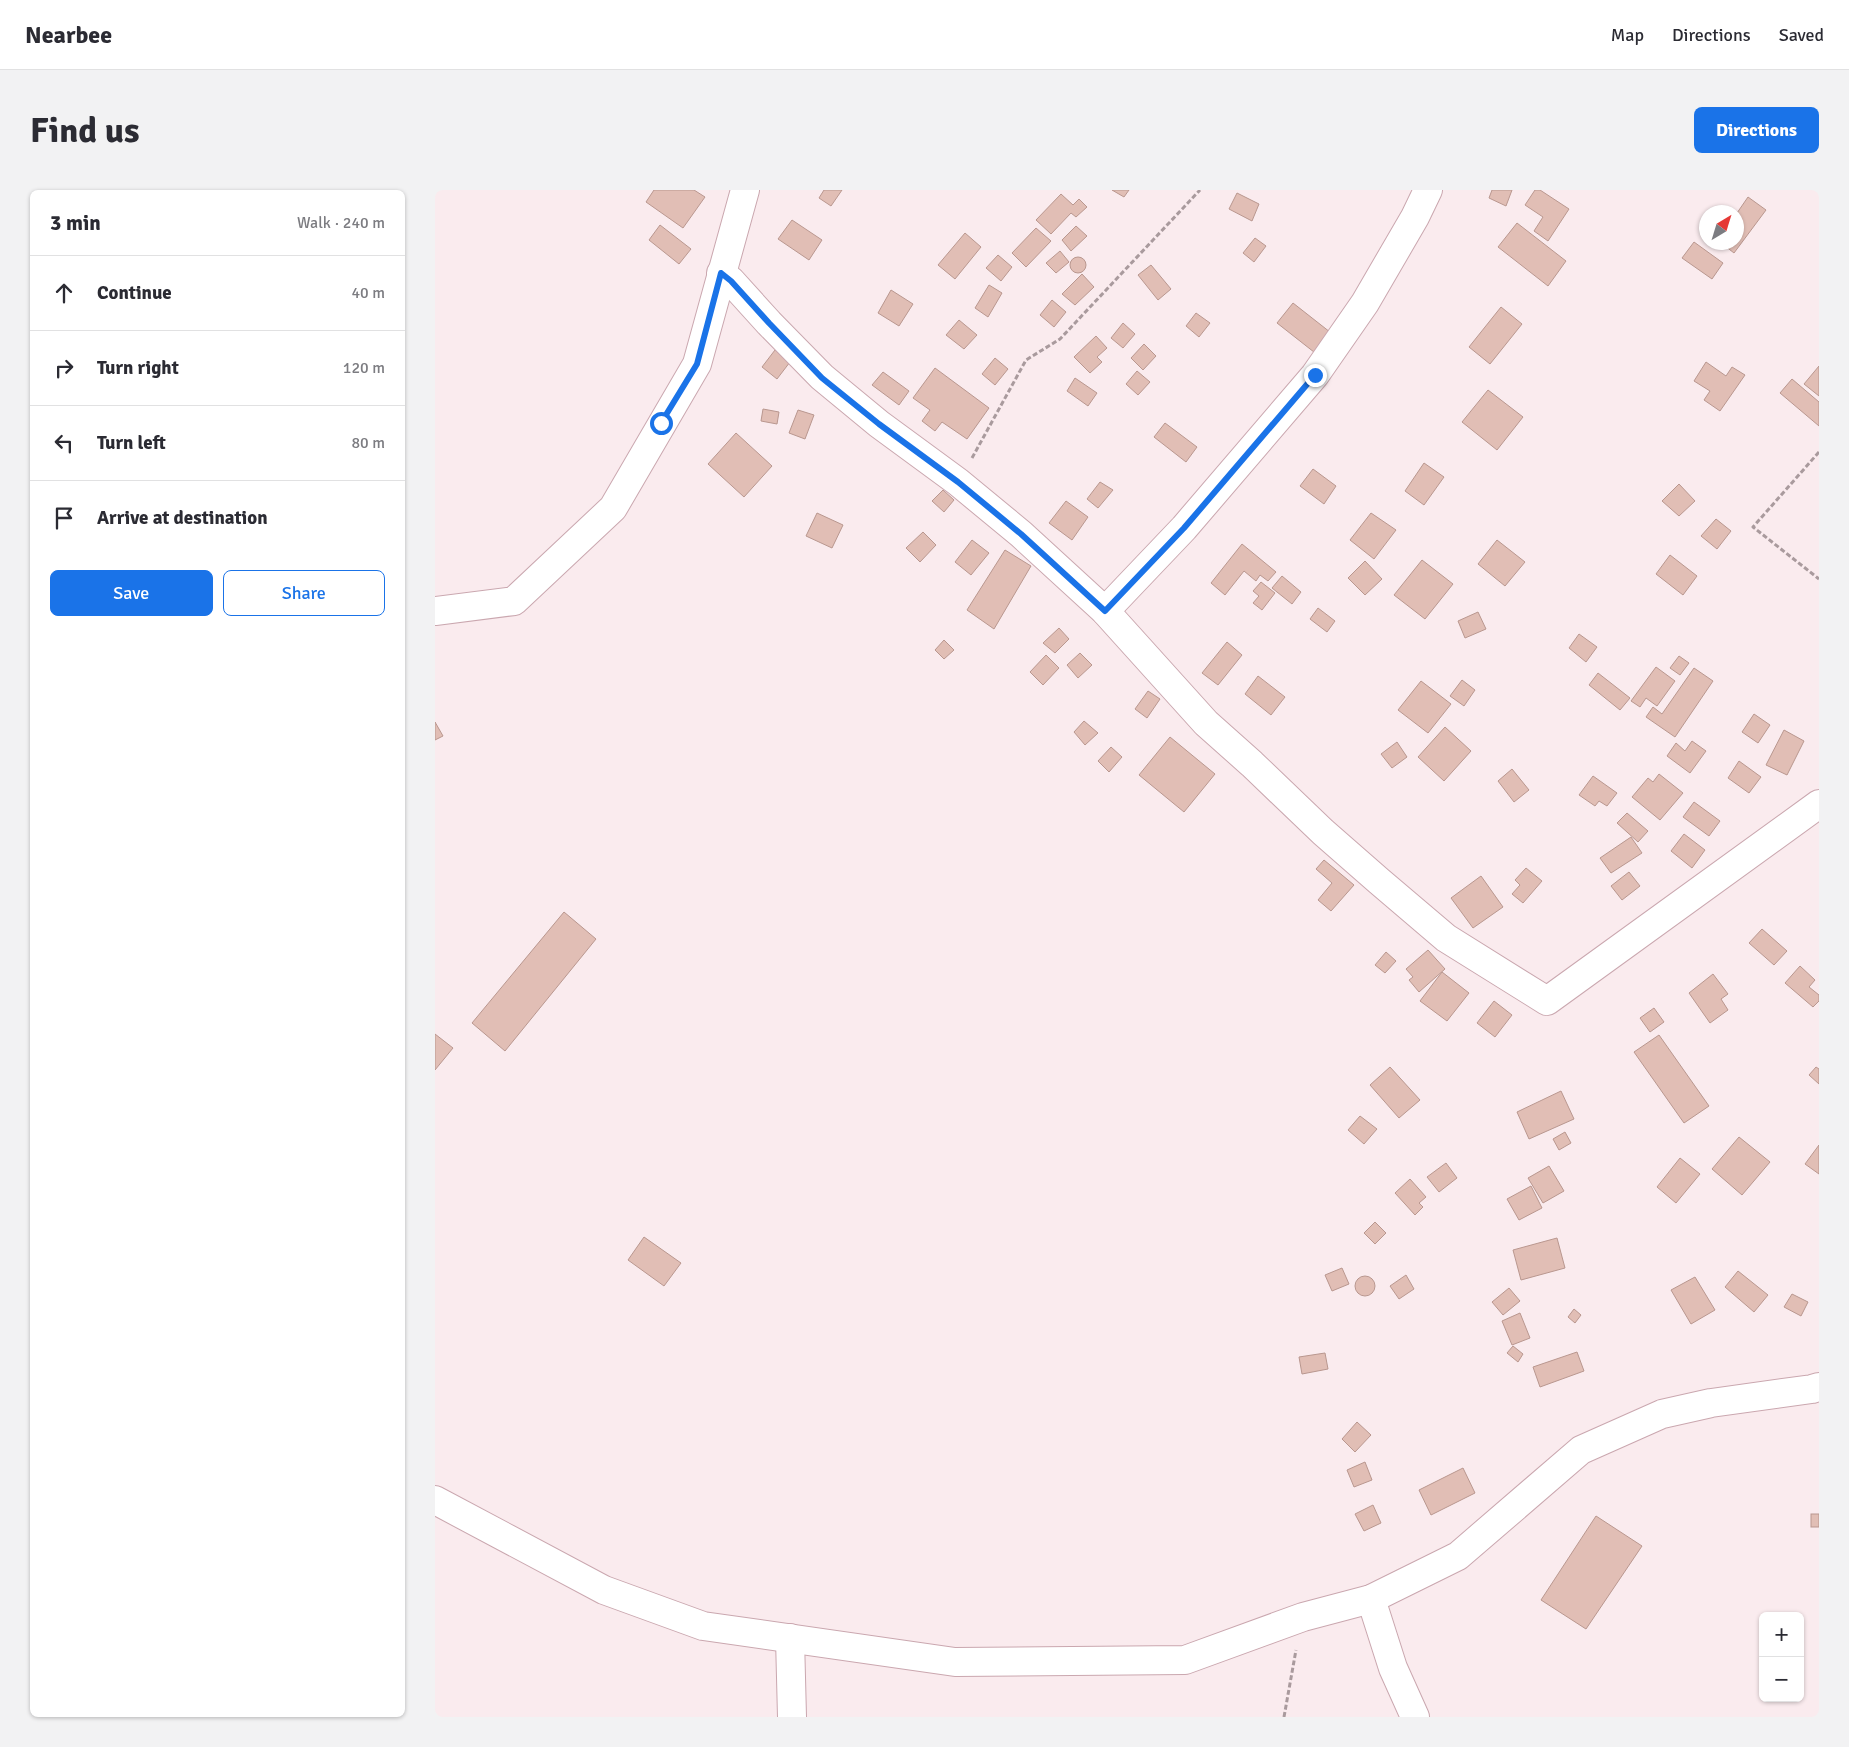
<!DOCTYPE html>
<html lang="en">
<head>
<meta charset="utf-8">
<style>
	:root { --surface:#fff; --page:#f2f2f3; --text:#2b2b33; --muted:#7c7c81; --line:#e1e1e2; --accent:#1a73e8 }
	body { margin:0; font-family:Signika,sans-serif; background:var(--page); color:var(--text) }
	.controls { position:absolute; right:15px; bottom:15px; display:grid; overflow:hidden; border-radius:8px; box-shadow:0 1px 4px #0004 }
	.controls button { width:45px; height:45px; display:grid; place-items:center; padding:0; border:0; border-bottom:1px solid var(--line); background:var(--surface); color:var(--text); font:25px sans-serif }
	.compass { position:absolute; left:1264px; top:15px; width:45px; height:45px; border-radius:50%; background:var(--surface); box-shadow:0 1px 4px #0004; rotate:38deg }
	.stop { position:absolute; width:15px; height:15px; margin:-11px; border:4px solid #1a73e8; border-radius:50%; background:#fff }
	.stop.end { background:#1a73e8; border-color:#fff; box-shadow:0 1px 5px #0008 }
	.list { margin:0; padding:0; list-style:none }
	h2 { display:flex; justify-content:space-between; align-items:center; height:65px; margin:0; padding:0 20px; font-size:21px }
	h2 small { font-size:16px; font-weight:400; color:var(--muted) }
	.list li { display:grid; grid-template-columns:32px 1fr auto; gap:15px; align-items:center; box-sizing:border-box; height:75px; padding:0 20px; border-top:1px solid var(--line) }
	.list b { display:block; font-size:19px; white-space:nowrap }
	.list em { font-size:16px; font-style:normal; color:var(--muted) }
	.actions { display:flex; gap:10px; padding:15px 20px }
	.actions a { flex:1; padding:11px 0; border:1px solid var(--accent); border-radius:8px; text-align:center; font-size:18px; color:var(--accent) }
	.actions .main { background:var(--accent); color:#fff }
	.icon { flex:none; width:28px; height:28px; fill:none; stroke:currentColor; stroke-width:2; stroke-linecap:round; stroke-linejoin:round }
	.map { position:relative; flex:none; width:1384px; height:1527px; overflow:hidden; border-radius:8px }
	header { display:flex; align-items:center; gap:30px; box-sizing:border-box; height:70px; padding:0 25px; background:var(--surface); border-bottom:1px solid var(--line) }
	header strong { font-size:24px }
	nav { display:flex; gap:28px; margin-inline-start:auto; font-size:18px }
	.intro { display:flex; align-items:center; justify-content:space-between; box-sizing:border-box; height:120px; padding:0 30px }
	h1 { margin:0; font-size:35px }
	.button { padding:12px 22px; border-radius:8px; background:var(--accent); color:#fff; font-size:18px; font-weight:700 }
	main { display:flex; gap:30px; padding:0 30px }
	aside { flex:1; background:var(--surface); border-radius:8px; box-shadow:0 1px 4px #0004 }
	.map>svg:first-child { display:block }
	.building { fill:#e1beb5; stroke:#b9978f }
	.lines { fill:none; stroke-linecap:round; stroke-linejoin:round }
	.minor-casing { stroke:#caa7af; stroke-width:30 }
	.path { stroke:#a99a9d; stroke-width:3; stroke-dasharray:5 2.5; stroke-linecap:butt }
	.minor { stroke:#fff; stroke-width:28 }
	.route { stroke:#1a73e8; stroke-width:6 }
</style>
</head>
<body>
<header>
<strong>Nearbee</strong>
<nav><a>Map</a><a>Directions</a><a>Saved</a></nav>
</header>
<div class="intro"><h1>Find us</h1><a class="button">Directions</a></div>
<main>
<aside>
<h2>3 min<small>Walk · 240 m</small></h2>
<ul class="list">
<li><svg class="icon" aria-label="ahead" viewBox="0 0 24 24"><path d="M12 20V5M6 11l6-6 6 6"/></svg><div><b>Continue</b></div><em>40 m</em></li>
<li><svg class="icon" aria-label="right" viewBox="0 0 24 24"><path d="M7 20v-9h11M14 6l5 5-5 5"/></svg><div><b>Turn right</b></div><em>120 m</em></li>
<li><svg class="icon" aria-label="left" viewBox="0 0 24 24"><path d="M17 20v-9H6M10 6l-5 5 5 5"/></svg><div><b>Turn left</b></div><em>80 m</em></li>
<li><svg class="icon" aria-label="arrive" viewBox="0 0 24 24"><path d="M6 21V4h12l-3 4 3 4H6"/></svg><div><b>Arrive at destination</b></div></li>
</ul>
<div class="actions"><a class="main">Save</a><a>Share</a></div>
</aside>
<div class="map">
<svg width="1384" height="1527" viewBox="0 0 1384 1527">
	<rect width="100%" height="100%" fill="#faebee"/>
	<g class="building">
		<path d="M219,0h40l11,7 -22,31 -37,-26z"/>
		<path d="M389,0h18l-11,16 -12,-8z"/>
		<path d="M677,0h17l-5,7z"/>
		<path d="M1057,0h20l-6,16 -17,-8z"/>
		<path d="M1100,0h5l29,19 -21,32 -14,-10 9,-14 -18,-12z"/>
		<path d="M802,3l22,11 -7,17 -23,-12z"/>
		<path d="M626,4l12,11 6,-6 8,8 -11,10 -5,-4 -20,21 -15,-14z"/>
		<path d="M1313,7l18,13 -32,43 -14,-11h17v-29z"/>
		<path d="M357,30l30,20 -13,20 -31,-21z"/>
		<path d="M1082,33l49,38 -18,25 -50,-39z"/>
		<path d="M225,35l31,24 -12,15 -30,-24z"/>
		<path d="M641,36l11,10 -16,15 -9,-11z"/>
		<path d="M601,38l15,13 -25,26 -14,-14z"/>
		<path d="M530,43l16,14 -26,32 -17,-14z"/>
		<path d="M820,48l11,8 -12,16 -11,-9z"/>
		<path d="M1259,52l29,21 -11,16 -30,-21z"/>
		<path d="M625,61l9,11 -13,11 -10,-10z"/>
		<path d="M563,65l14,12 -11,14 -15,-13z"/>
		<circle cx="643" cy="75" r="8"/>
		<path d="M716,75l20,24 -13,11 -20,-25z"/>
		<path d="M647,84l12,13 -19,18 -13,-11z"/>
		<path d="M554,95l13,8 -14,24 -13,-9z"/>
		<path d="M456,100l22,14 -14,22 -21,-13z"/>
		<path d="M617,110l14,12 -12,15 -14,-12z"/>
		<path d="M858,113l42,33 -16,20 -42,-33z"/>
		<path d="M1066,117l21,17 -32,40 -21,-17z"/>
		<path d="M761,123l14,10 -11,14 -13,-11z"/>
		<path d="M524,130l18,15 -13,14 -18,-14z"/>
		<path d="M688,133l12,11 -12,14 -12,-10z"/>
		<path d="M661,146l11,12 -10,9 5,5 -12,11 -16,-16z"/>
		<path d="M709,154l12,12 -13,14 -12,-12z"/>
		<path d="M340,160l15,12 -13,17 -15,-12z"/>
		<path d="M560,168l13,11 -13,16 -13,-11z"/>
		<path d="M1271,172l20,14 6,-9 13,8 -25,36 -16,-11 6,-9 -16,-10z"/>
		<path d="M1384,176v30l-15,-12z"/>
		<path d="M500,178l54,40 -22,31 -25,-17 -7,9 -13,-10 8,-11 -17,-12z"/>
		<path d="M702,181l13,11 -12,13 -12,-11z"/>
		<path d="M448,182l26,19 -10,14 -27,-20z"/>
		<path d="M640,188l22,15 -9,13 -21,-15z"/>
		<path d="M1357,189l27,23v24l-39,-33z"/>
		<path d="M1053,200l35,27 -26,33 -35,-28z"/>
		<path d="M328,219l16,3 -2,12 -16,-3z"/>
		<path d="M363,220l16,5 -9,24 -16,-6z"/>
		<path d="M730,233l32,24 -11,15 -32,-25z"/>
		<path d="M301,243l36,33 -28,31 -36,-33z"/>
		<path d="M989,273l20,14 -20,28 -19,-14z"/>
		<path d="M878,279l23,17 -12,18 -24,-18z"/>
		<path d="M665,292l13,8 -15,18 -11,-9z"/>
		<path d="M1244,294l16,17 -16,15 -17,-15z"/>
		<path d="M508,300l11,10 -10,12 -12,-11z"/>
		<path d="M631,311l22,16 -16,23 -23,-17z"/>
		<path d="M382,323l26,12 -11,23 -26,-12z"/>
		<path d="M936,323l25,17 -22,29 -24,-19z"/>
		<path d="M1281,329l15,12 -14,18 -16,-13z"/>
		<path d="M488,342l13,13 -16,17 -14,-14z"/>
		<path d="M537,350l17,13 -18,22 -16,-13z"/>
		<path d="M1062,350l28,22 -20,24 -27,-22z"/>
		<path d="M807,354l34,28 -8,9 -8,-6 -4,6 -12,-10 -19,24 -14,-12z"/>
		<path d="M570,360l26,16 -37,63 -27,-19z"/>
		<path d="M1235,365l27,21 -14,19 -27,-21z"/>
		<path d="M987,370l31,24 -28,35 -31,-24z"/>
		<path d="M930,371l17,18 -17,16 -17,-17z"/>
		<path d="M847,386l19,16 -9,12 -20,-16z"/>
		<path d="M826,392l14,11 -13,17 -9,-7 6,-7 -6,-5z"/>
		<path d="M883,418l17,13 -8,11 -17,-13z"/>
		<path d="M1043,422l8,17 -21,9 -7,-17z"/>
		<path d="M624,438l10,11 -14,14 -12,-10z"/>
		<path d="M1144,444l18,13 -11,15 -17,-14z"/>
		<path d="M509,450l10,10 -10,9 -9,-9z"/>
		<path d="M792,452l15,13 -24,30 -16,-12z"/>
		<path d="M645,463l12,12 -14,13 -11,-13z"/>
		<path d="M611,465l13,13 -16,17 -13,-13z"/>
		<path d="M1244,466l10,7 -9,12 -10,-7z"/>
		<path d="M1221,477l19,14 -18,25 -11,-8 -6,9 -9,-6z"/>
		<path d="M1259,478l19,13 -38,56 -29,-20 7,-10 9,7z"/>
		<path d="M1163,483l32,25 -10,12 -31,-25z"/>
		<path d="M823,486l27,21 -14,18 -26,-21z"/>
		<path d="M1027,490l13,10 -11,16 -14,-10z"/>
		<path d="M986,491l30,23 -23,29 -30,-23z"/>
		<path d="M713,501l12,8 -13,19 -12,-9z"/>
		<path d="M1319,524l16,11 -12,18 -16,-11z"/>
		<path d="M649,531l14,12 -13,12 -11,-13z"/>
		<path d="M0,532l8,14 -8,4z"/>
		<path d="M1010,537l26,24 -27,30 -26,-24z"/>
		<path d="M1349,540l20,11 -17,34 -21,-10z"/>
		<path d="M735,547l45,37 -31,38 -45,-37z"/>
		<path d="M1257,551l14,10 -16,22 -23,-17 9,-13 9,8z"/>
		<path d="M962,552l10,15 -15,11 -11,-14z"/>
		<path d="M676,557l11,10 -13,15 -11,-11z"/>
		<path d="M1304,571l22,16 -12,16 -21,-15z"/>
		<path d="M1077,579l17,21 -15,12 -16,-21z"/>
		<path d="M1224,584l24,19 -23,27 -28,-23 16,-19 5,4z"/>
		<path d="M1158,586l24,17 -10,13 -8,-5 -4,5 -16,-11z"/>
		<path d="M1259,612l26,19 -11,15 -26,-19z"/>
		<path d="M1192,623l21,18 -10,11 -21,-19z"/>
		<path d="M1249,644l21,16 -13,18 -21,-17z"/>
		<path d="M1196,647l11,16 -31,20 -11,-15z"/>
		<path d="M889,670l30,25 -23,26 -13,-11 14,-17 -16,-14z"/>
		<path d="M1091,678l16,13 -19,22 -11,-9 8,-9 -5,-5z"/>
		<path d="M1194,682l11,14 -18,14 -11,-14z"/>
		<path d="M1046,686l22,31 -30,21 -22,-30z"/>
		<path d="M129,722l32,27 -91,112 -33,-28z"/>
		<path d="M1327,739l25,22 -13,14 -25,-22z"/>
		<path d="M993,760l17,19 -26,23 -10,-12 4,-3 -7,-8z"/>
		<path d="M951,762l10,9 -11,12 -10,-8z"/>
		<path d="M1365,776l15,14 -6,7 10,8v6l-6,6 -28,-24z"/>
		<path d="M1007,782l27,21 -22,28 -27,-20z"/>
		<path d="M1278,784l15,20 -7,5 7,11 -18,13 -21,-30z"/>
		<path d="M1059,811l18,14 -17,22 -18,-14z"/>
		<path d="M1219,818l10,14 -14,10 -10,-14z"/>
		<path d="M0,844l18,14 -18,22z"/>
		<path d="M1224,845l50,71 -25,17 -50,-71z"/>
		<path d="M955,877l30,33 -21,18 -29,-33z"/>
		<path d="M1381,877l3,2v15l-10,-9z"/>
		<path d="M1126,901l13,28 -45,20 -12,-27z"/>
		<path d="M925,926l17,13 -13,15 -16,-14z"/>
		<path d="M1130,942l6,11 -12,7 -6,-11z"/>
		<path d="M1304,947l31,25 -28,33 -30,-26z"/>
		<path d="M1384,955v29l-14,-10z"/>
		<path d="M1245,968l20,16 -24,29 -19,-16z"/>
		<path d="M1011,973l11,15 -18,14 -12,-15z"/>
		<path d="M1114,976l15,25 -21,12 -15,-25z"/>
		<path d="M975,989l16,18 -7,6 4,4 -8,8 -20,-22z"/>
		<path d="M1096,996l11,22 -23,12 -12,-21z"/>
		<path d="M940,1032l11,11 -11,11 -11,-11z"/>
		<path d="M209,1047l37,26 -17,23 -36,-26z"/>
		<path d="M1122,1048l8,30 -44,12 -8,-30z"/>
		<path d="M907,1078l7,16 -17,7 -7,-16z"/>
		<path d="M1303,1081l30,24 -14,17 -29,-25z"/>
		<path d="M971,1085l8,14 -15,10 -9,-13z"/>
		<circle cx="930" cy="1096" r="10"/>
		<path d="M1260,1087l20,33 -24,14 -20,-34z"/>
		<path d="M1074,1098l11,13 -17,14 -11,-13z"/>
		<path d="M1357,1104l16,8 -7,14 -17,-9z"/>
		<path d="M1139,1119l7,6 -6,8 -7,-6z"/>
		<path d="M1085,1123l10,25 -18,7 -10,-24z"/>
		<path d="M1078,1156l10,8 -5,8 -11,-9z"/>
		<path d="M1142,1162l7,19 -44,16 -7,-20z"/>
		<path d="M890,1163l3,16 -26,5 -3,-17z"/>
		<path d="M922,1232l14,13 -16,17 -13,-13z"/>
		<path d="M930,1272l7,18 -18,7 -7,-17z"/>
		<path d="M1028,1278l12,25 -44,22 -12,-25z"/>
		<path d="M938,1315l8,18 -17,8 -9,-17z"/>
		<rect x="1376" y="1324" width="8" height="13"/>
		<path d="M1161,1326l46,30 -56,83 -45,-29z"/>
	</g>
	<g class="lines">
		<g class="minor-casing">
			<g id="minor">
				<path d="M286,83l10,8 38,42 53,54 57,47 79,58 63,52 84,77 101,112 46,41 71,68 56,49 67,57 101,63 272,-197"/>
				<path d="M0,421l79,-10 99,-93 84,-144 48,-174"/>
				<path d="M670,421l79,-83 131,-153 50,-72 50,-86 13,-27"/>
				<path d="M0,1310l169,90 99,36 252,36 230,-2 118,-43 68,-18 87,-43 123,-106 81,-36 49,-11 101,-14 7,-2"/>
				<path d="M936,1409l22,69 22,49"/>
				<path d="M355,1448l2,79"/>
			</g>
		</g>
		<g class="path">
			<path d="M1384,262l-66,75 66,52"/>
			<path d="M537,268l54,-98 34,-21 140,-149"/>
			<path d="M849,1527l12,-67"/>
		</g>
		<use href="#minor" class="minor"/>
	</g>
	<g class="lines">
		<path class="route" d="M226,233l36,-59 24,-91 10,8 38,42 53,55 57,46 79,58 63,52 84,77 79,-83 131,-153"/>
	</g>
</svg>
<div class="controls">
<button>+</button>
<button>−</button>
</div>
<svg class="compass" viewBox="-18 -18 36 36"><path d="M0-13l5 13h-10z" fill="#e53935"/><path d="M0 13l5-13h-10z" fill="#7c7c81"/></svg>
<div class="stop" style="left:226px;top:233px"></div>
<div class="stop end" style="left:880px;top:185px"></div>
</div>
</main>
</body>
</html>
